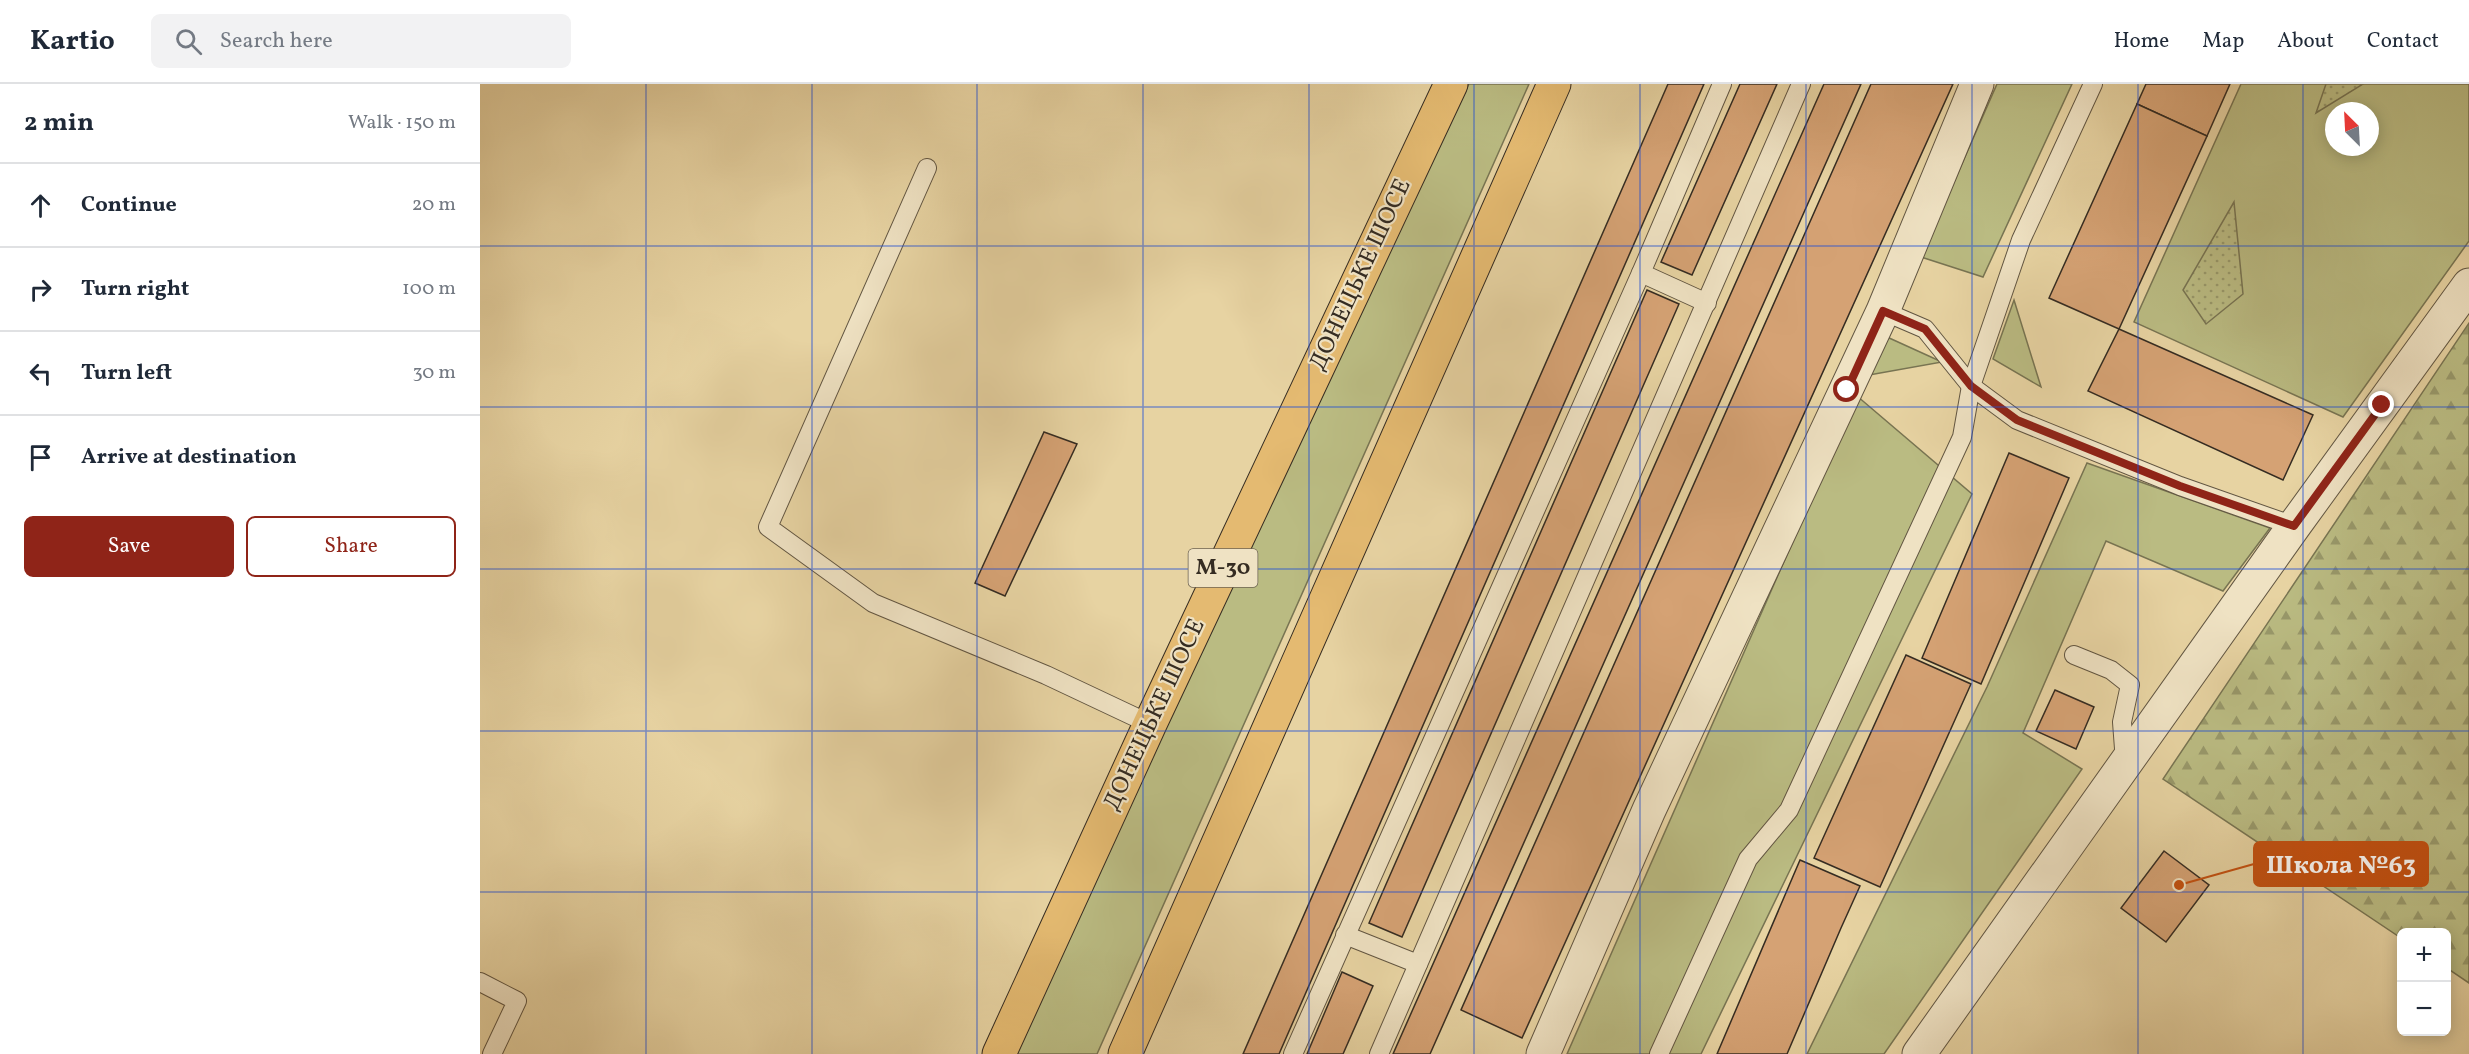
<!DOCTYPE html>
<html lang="en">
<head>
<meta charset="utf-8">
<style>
	:root { --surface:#fff; --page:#f2f2f3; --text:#1f2937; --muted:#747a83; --line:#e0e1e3; --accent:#8f2418 }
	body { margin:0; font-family:Vollkorn,serif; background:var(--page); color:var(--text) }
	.controls { position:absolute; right:18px; bottom:18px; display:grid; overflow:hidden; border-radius:9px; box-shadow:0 3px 15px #0003 }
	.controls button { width:54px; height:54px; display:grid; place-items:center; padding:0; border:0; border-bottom:2px solid var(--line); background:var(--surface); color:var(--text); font:30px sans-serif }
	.compass { position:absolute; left:1845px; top:18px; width:54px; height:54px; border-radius:50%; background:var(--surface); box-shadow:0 3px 15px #0003; rotate:336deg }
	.stop { position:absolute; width:18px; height:18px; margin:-14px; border:4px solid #8f2418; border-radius:50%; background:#fff }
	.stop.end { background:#8f2418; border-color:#fff; box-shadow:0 2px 6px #0008 }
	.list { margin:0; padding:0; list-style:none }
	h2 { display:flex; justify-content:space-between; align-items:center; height:78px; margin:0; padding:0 24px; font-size:26px }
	h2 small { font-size:20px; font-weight:400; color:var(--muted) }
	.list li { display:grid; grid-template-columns:39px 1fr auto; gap:18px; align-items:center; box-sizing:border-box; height:84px; padding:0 24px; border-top:2px solid var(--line) }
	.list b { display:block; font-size:22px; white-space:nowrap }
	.list em { font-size:20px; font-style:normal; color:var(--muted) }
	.actions { display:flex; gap:12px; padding:18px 24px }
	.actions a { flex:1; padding:14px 0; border:2px solid var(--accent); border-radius:9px; text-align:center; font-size:21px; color:var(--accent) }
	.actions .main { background:var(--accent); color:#fff }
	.icon { flex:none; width:33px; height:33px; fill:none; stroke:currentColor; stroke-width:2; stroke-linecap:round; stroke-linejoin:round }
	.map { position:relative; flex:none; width:1989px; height:970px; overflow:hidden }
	header { display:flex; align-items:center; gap:36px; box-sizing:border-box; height:84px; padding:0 30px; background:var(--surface); border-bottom:2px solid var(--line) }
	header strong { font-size:28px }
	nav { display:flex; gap:33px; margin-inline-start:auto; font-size:21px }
	.search { width:420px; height:54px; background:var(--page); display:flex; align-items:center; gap:15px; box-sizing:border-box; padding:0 21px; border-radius:9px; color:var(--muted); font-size:22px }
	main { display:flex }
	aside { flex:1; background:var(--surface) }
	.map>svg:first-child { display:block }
	.grass { fill:#babb82; stroke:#787452; stroke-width:1.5; fill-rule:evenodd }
	.forest { fill:url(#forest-firs); stroke:#787452; stroke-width:1.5 }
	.park { fill:url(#park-dots); stroke:#787452; stroke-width:1.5 }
	.building { fill:#d5a274; stroke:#352c22; stroke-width:1.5 }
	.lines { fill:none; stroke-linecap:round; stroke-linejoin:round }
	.lane-casing { stroke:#625642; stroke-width:20 }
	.street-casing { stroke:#625642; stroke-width:35 }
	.highway-casing { stroke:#352c22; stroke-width:35 }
	.lane { stroke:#efe2c3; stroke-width:18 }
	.street { stroke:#efe2c3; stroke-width:33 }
	.highway { stroke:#e4ba71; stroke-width:33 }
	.route { stroke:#8f2418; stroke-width:8 }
	.grid { fill:none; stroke:#1d4ed8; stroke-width:1.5; stroke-opacity:0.55 }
	.labels { text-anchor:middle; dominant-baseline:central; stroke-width:4.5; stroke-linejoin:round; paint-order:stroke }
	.shield { fill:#efe2c3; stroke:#6d6352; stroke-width:1.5 }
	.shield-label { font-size:22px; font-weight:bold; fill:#352c22 }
	.street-label { font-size:24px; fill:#352c22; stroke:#efe2c3 }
	.leader { fill:none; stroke:#c45010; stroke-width:2 }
	.callout-dot { fill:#c45010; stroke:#efe2c3; stroke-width:2 }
	.callout { fill:#c45010; stroke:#c45010; stroke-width:2 }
	.callout-label { font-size:26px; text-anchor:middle; font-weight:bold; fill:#fff }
</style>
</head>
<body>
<header>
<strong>Kartio</strong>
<div class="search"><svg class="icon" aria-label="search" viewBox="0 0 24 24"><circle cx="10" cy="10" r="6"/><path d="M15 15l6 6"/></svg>Search here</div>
<nav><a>Home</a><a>Map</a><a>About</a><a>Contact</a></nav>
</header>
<main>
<aside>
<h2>2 min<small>Walk · 150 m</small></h2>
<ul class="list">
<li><svg class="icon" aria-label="ahead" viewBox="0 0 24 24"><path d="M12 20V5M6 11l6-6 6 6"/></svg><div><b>Continue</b></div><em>20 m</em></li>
<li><svg class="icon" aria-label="right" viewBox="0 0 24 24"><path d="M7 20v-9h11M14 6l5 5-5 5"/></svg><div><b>Turn right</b></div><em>100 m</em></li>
<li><svg class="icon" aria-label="left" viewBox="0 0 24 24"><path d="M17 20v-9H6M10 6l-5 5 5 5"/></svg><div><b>Turn left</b></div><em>30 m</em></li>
<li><svg class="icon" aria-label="arrive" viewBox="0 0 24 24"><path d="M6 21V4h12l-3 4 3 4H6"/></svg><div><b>Arrive at destination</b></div></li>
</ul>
<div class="actions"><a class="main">Save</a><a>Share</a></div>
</aside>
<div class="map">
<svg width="1989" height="970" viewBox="0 0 1989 970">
	<defs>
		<pattern id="forest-firs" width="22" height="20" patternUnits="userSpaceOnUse" patternTransform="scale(1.5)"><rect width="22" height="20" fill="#babb82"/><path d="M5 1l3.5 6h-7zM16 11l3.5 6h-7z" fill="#98986a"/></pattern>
		<pattern id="park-dots" width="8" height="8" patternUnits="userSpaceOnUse" patternTransform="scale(1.5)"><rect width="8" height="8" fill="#babb82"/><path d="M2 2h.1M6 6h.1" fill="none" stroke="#98986a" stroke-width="1.8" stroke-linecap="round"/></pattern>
	</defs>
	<rect width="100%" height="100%" fill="#e7d3a2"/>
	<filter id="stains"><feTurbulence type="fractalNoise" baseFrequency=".00333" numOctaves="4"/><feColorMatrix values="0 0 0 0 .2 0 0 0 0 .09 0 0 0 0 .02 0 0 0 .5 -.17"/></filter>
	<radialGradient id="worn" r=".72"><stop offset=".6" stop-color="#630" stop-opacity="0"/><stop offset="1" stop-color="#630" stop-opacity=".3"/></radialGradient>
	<g class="grass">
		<path d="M989,0h60l-432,970h-91z"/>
		<path d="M1517,0h75l-89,193 -62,-20z"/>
		<path d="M1761,0h228v157l-126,176 -209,-95zM1854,27h36v36h-36z"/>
		<path d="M1534,216l27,87 -48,-28z"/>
		<path d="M1407,253l55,25 -73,13z"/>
		<path d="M1377,312l115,98 -271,560h-134z"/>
		<path d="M1607,379l183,65 -47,63 -117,-50 -83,192 59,36 -198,285h-77l180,-367z"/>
	</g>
	<path class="forest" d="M1989,239v660l-22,-15 -1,-36h-44l-1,6 -238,-159z"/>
	<g class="park">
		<path d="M1846,0h37l-47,29z"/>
		<path d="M1754,118l9,92 -37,30 -23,-34z"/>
	</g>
	<g class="building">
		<path d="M1188,0h36l-425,970h-36z"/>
		<path d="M1260,0h37l-85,191 -31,-13z"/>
		<path d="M1344,0h37l-431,970h-37z"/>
		<path d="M1391,0h82l-431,954 -61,-28z"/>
		<path d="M1666,0h84l-23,52 -70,-32z"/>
		<path d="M1657,20l70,32 -88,193 -70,-31z"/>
		<path d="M1167,206l32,14 -277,633 -33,-14z"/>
		<path d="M1639,245l194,86 -30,65 -195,-89z"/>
		<path d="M564,348l33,12 -72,152 -30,-13z"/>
		<path d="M1529,369l60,25 -88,206 -59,-26z"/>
		<path d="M1426,571l65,29 -91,203 -66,-29z"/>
		<path d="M1575,606l39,17 -18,42 -40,-18z"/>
		<path d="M1684,767l45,34 -43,57 -45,-34z"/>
		<path d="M1320,776l60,26 -19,42 -54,126h-70z"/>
		<path d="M862,888l31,14 -30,68h-36z"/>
	</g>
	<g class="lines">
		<g class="lane-casing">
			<g id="lane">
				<path d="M447,84l-159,359 105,76 173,72 104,49"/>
				<path d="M1161,189l66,30"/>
				<path d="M1403,227l42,18 46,57 46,34 163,66 114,40"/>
				<path d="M1594,571l37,15 19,15 -8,37 3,40"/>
				<path d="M865,851l73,29"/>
				<path d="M0,898l37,19 -25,53"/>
				<path d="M813,970l348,-781 81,-189"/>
				<path d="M899,970l422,-970"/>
				<path d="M1179,970l89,-195 41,-49 173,-373 9,-51 50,-146 72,-156"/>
			</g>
		</g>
		<g class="street-casing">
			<g id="street">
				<path d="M1063,970l106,-244 234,-499 94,-227"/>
				<path d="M1439,970l375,-528 175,-241"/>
			</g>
		</g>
		<g class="highway-casing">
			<g id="highway">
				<path d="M519,970l151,-330 301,-640"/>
				<path d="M645,970l429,-970"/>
			</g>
		</g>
		<use href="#lane" class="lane"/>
		<use href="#street" class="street"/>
		<use href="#highway" class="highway"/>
	</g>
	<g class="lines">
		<path class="route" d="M1367,306l36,-79 42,18 46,57 46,34 163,66 114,40 88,-121"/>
	</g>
	<path class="grid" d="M166,0v970M332,0v970M497,0v970M663,0v970M829,0v970M994,0v970M1160,0v970M1326,0v970M1492,0v970M1658,0v970M1823,0v970M0,162h1989M0,323h1989M0,485h1989M0,647h1989M0,808h1989"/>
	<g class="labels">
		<rect class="shield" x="708.5" y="465" width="69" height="38" rx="4.5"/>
		<g class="shield-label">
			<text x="743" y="484">М-30</text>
		</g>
		<g class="street-label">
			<text transform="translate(881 191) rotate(-65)">ДОНЕЦЬКЕ ШОСЕ</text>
			<text transform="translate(675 631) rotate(-65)">ДОНЕЦЬКЕ ШОСЕ</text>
		</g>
	</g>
	<path class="leader" d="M1699 801L1774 780"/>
	<circle class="callout-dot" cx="1699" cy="801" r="6"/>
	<rect class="callout" x="1774" y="758" width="174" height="44" rx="6"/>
	<g class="callout-label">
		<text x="1861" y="789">Школа №63</text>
	</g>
	<rect width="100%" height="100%" filter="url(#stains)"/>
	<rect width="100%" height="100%" fill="url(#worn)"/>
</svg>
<div class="controls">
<button>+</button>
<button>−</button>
</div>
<svg class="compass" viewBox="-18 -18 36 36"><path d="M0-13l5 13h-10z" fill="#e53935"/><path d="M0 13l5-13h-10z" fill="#747a83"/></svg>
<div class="stop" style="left:1367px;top:306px"></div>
<div class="stop end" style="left:1902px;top:321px"></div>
</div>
</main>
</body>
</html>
